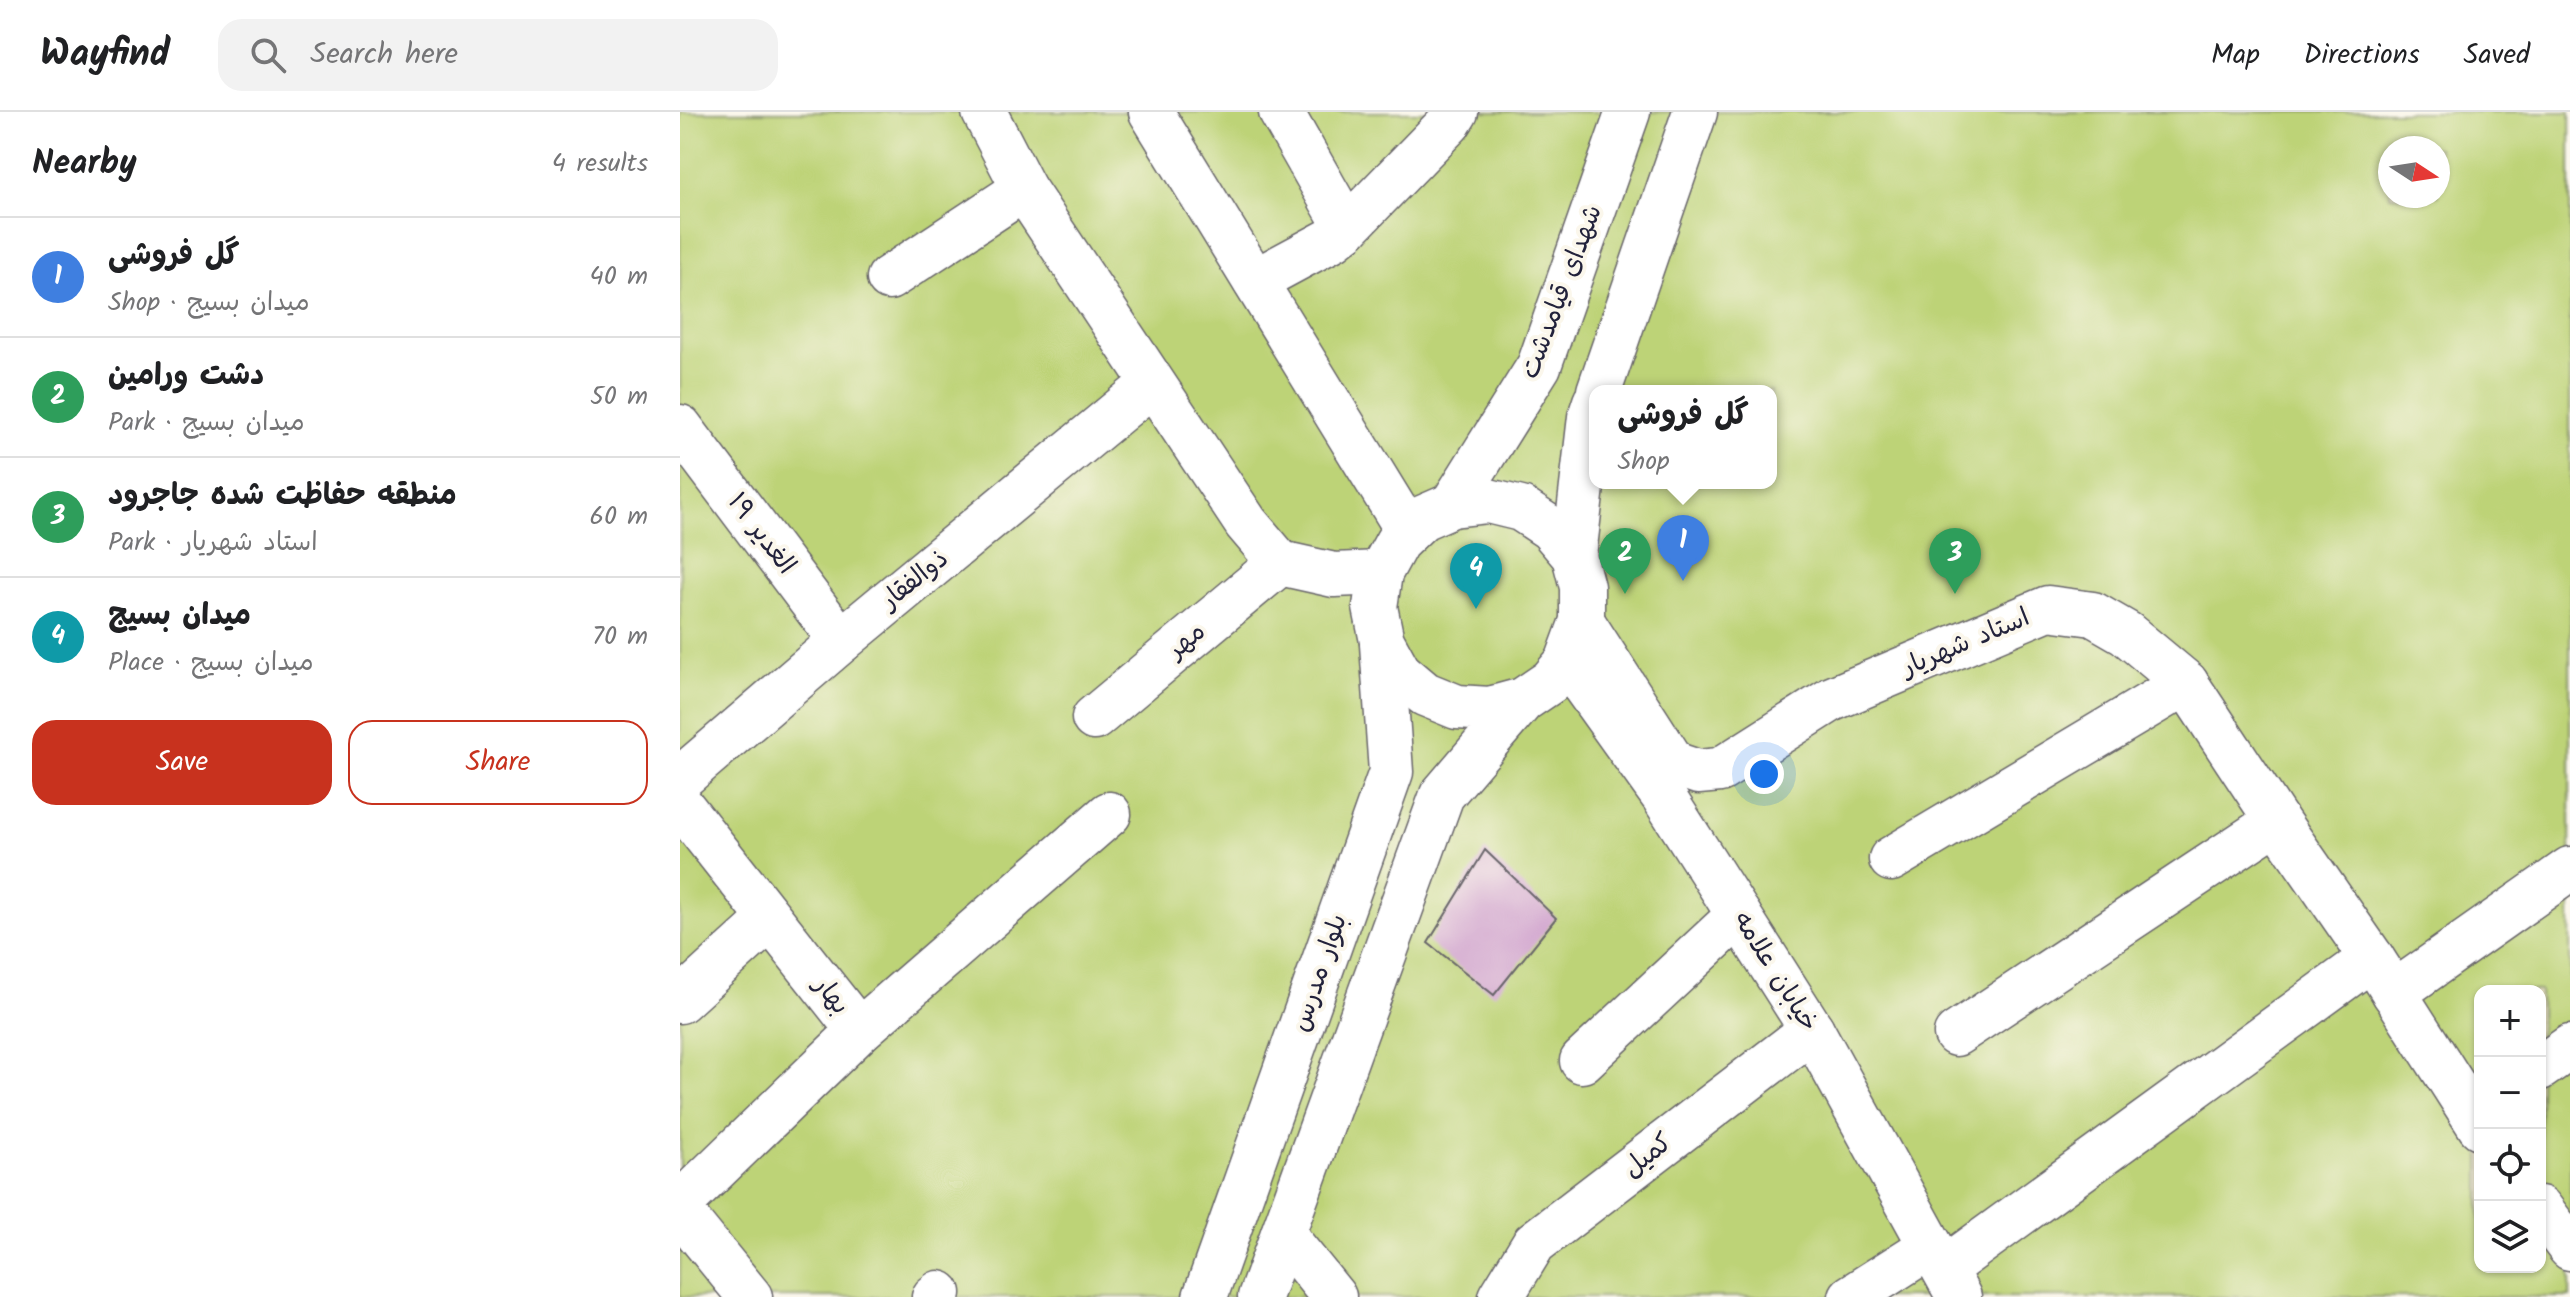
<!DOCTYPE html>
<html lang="en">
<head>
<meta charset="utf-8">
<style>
	:root { --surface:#fff; --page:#f2f2f2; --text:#202124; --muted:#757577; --line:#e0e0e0; --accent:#c8321e }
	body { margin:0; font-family:Kalam,"Playpen Sans Arabic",sans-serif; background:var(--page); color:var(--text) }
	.controls { position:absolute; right:24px; bottom:24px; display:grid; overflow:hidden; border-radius:16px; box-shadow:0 2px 6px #0004 }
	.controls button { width:72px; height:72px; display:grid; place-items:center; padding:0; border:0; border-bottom:2px solid var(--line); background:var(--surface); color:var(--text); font:40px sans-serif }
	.compass { position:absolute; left:1698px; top:24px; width:72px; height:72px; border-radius:50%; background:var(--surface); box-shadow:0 2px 6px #0004; rotate:102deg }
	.you { position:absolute; left:1084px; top:662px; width:28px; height:28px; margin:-20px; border:6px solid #fff; border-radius:50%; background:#1a73e8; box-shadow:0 0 0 12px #1a73e833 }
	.badge { display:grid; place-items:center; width:52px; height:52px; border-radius:50%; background:var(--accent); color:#fff; font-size:26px; font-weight:700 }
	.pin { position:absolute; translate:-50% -66px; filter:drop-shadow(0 2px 4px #0008) }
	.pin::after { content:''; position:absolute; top:42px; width:28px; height:24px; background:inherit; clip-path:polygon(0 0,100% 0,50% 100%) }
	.popup { position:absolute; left:909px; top:273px; width:188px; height:104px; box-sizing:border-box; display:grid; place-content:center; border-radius:16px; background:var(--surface); filter:drop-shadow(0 2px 6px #0005); font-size:26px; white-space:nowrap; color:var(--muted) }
	.popup b { font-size:30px; color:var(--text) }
	.popup::after { content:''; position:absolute; left:50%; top:100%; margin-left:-16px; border:16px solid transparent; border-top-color:var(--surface) }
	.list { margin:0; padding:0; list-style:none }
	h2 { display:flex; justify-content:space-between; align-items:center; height:104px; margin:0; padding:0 32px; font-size:34px }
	h2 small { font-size:26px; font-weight:400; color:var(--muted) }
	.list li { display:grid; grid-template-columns:52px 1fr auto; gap:24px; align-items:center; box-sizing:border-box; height:120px; padding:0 32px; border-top:2px solid var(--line) }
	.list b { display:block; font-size:30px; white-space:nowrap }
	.list p { margin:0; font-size:26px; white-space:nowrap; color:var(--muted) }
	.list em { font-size:26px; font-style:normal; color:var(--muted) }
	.actions { display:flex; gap:16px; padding:24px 32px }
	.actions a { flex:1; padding:18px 0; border:2px solid var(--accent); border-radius:24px; text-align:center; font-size:28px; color:var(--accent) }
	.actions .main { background:var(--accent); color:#fff }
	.icon { flex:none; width:44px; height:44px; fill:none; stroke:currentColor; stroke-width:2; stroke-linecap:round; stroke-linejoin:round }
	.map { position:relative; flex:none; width:1890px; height:1185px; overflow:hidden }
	header { display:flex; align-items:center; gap:48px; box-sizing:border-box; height:112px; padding:0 40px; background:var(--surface); border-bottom:2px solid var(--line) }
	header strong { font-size:38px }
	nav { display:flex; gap:44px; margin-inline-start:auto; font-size:28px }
	.search { width:560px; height:72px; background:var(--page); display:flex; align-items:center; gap:20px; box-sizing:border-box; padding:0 28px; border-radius:24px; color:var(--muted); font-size:30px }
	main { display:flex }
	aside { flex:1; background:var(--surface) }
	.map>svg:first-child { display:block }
	.green { fill:#bdd377; stroke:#707a59; stroke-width:2; fill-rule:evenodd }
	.building { fill:#cfa0cd }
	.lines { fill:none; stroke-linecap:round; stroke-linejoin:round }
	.minor-casing { stroke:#68656a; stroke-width:47 }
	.major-casing { stroke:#68656a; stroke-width:47 }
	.minor { stroke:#fff; stroke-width:44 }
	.major { stroke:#fff; stroke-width:44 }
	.labels { text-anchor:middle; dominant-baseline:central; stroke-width:8; stroke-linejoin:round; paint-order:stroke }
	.street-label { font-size:26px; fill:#22223b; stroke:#fbf7ec }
</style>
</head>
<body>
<header>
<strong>Wayfind</strong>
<div class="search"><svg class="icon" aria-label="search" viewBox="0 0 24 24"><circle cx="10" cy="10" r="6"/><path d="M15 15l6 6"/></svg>Search here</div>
<nav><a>Map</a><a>Directions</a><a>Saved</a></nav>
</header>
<main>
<aside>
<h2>Nearby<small>4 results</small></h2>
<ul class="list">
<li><span class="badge" style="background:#3f7fe0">1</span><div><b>گل فروشی</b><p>Shop · میدان بسیج</p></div><em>40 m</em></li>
<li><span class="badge" style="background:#2e9e5b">2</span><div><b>دشت ورامین</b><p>Park · میدان بسیج</p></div><em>50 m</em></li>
<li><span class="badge" style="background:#2e9e5b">3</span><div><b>منطقه حفاظت شده جاجرود</b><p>Park · استاد شهریار</p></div><em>60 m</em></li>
<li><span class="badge" style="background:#0f9aa8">4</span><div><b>میدان بسیج</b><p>Place · میدان بسیج</p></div><em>70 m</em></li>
</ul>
<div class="actions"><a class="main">Save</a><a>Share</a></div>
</aside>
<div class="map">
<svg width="1890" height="1185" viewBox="0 0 1890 1185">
	<rect width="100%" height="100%" fill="#fbf7ec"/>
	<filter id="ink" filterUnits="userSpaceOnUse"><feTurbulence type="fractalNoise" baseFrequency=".0125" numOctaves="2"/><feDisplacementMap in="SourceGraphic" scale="16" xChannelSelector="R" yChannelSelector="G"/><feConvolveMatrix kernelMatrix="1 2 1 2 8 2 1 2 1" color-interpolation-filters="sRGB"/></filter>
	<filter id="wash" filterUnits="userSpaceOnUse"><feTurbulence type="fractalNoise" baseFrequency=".006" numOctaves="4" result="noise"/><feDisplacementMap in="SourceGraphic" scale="32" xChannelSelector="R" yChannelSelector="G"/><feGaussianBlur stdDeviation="1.8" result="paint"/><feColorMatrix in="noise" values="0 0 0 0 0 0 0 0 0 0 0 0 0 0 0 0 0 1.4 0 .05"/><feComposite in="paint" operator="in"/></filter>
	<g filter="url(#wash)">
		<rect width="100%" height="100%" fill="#e9e2c0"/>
		<path class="green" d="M0,0h1890v1185h-1890zM1710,36h48v48h-48zM915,279h176v92h-176zM1800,879h60v276h-60z"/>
		<g id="blocks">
			<path class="building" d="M805,738l71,68 -62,77 -66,-52z"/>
		</g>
	</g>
	<g filter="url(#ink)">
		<use href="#blocks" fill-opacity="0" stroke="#68656a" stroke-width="2"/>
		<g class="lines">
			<g class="minor-casing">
				<g id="minor">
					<path d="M304,0l40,77 222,334 34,40 54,12 46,-2"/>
					<path d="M471,0l257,419"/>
					<path d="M601,0l66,116"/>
					<path d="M209,166l135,-89"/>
					<path d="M575,169l78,-42 14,-11 102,-105 7,-11"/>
					<path d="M0,315l161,214"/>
					<path d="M902,509l92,143 24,8 22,-2 112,-71 216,-91 45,6 33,19 60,50 91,138 95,137 108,169"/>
					<path d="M887,550l96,134 149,234 147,267"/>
					<path d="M414,606l186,-155"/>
					<path d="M0,667l161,-138 311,-257"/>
					<path d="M0,692l179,227"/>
					<path d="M1211,747l295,-176"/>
					<path d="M1714,881l176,-124"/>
					<path d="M0,889l90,-82"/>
					<path d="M1276,922l321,-213"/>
					<path d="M902,949l157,-146"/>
					<path d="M1860,956l30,-21"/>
					<path d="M0,1092l179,-173 250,-217"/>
					<path d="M1860,1096l30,40"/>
					<path d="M0,1099l70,86"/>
					<path d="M603,1122l51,63"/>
					<path d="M1264,1157l428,-311"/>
					<path d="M254,1185l5,-4"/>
					<path d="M821,1185l33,-54 278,-213"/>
					<path d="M1171,1185l80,-51"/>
				</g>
			</g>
			<g class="major-casing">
				<g id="major">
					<path d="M919,279l96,-279"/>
					<path d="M772,393l87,-139 89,-254"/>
					<path d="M894,444l16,-139 5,-15"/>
					<path d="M525,1185l186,-525 -9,-128"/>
					<path d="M580,1185l182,-502 81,-95 28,-19 16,-19 15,-41v-34l-8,-31 -24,-28 -29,-19 -33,-8 -36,4 -30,13 -25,24 -17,31 -5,34 7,34 17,31 26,22 32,13 33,2 33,-9"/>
				</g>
			</g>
			<use href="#minor" class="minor"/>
			<use href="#major" class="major"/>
		</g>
	</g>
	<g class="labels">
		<g class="street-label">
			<text transform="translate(882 180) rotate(-69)">شهدای قیامدشت</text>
			<text transform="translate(81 422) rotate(53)">الغدیر ۱۹</text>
			<text transform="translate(235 468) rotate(-39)">ذوالفقار</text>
			<text transform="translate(507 529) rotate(-40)">مهر</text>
			<text transform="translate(1286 531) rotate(-23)">استاد شهریار</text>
			<text transform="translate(1095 860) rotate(58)">خیابان علامه</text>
			<text transform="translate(640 861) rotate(-71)">بلوار مدرس</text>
			<text transform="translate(151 884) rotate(52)">بهار</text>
			<text transform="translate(968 1044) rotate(-38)">کمیل</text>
		</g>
	</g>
</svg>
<div class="controls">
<button>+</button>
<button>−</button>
<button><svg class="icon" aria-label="locate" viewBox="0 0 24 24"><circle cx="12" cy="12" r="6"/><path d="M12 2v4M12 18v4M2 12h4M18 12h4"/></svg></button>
<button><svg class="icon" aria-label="layers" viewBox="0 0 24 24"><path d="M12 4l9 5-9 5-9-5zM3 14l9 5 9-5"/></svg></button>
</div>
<svg class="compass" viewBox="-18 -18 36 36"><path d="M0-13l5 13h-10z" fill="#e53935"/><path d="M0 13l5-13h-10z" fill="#757577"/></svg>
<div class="you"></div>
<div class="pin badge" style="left:1003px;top:469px;background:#3f7fe0">1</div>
<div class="popup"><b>گل فروشی</b>Shop</div>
<div class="pin badge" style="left:945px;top:482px;background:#2e9e5b">2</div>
<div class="pin badge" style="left:1275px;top:482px;background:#2e9e5b">3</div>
<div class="pin badge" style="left:796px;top:497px;background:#0f9aa8">4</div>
</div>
</main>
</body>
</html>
